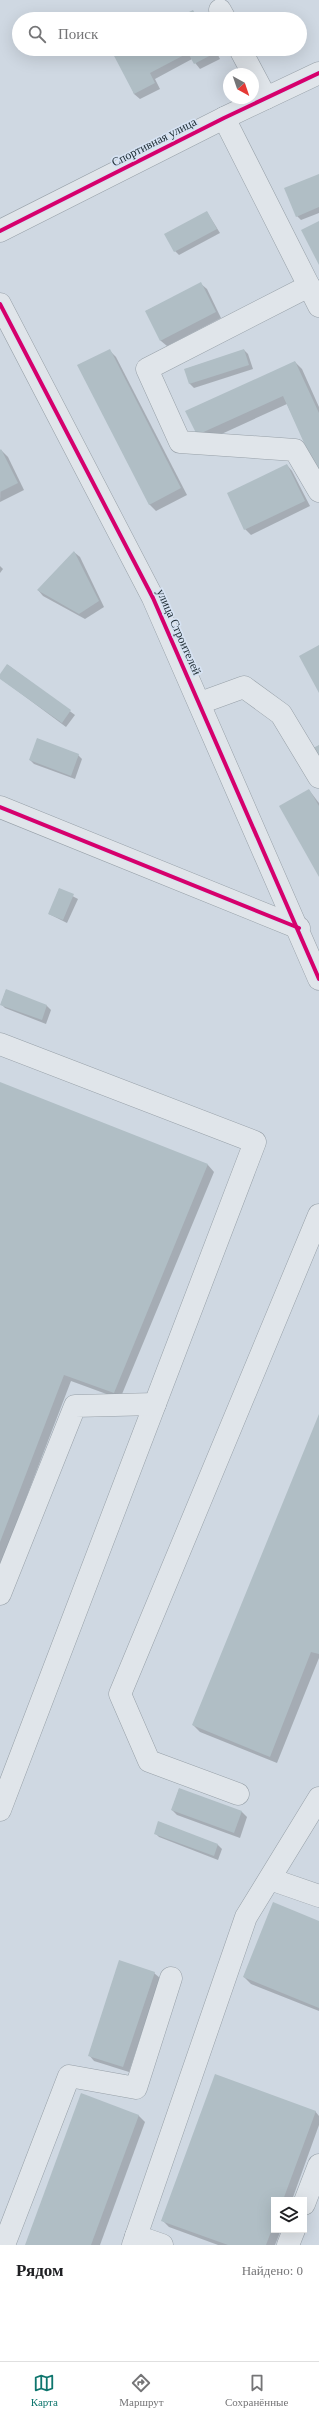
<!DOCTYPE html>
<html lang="ru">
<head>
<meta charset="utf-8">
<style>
	:root { --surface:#fff; --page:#f6f6f6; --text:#202124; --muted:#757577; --line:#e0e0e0; --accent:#0f766e }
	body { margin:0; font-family:"Times New Roman",serif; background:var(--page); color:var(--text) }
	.controls { position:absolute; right:12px; bottom:12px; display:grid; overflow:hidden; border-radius:0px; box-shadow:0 4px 16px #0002 }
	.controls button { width:36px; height:36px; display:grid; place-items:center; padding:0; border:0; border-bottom:1px solid var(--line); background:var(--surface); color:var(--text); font:20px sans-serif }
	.compass { position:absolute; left:223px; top:68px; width:36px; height:36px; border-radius:50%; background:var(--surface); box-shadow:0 4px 16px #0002; rotate:140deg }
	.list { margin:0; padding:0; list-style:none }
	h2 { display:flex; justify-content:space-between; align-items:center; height:52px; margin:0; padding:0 16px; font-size:17px }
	h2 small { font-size:13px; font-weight:400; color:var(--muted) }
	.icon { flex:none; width:22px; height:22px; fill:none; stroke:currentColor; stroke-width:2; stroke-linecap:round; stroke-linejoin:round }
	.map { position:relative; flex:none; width:319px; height:2245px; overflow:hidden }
	.search { position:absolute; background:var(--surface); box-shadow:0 4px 16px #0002; left:12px; right:12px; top:12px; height:44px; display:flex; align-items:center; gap:10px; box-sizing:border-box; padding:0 14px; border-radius:22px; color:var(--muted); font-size:15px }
	.sheet { height:116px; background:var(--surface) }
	nav { display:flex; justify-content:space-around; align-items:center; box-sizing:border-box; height:56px; border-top:1px solid var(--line); background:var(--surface); font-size:11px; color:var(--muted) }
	nav a { display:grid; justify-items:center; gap:2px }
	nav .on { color:var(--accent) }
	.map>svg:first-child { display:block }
	.shadow { fill:#0003 }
	.building { fill:#b0bec5 }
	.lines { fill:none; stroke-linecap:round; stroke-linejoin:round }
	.minor-casing { stroke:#97a0a8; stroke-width:23 }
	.minor { stroke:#e0e5ea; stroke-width:22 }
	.cycleway-casing { stroke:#d6e2f2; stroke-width:6 }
	.cycleway { stroke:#d6006c; stroke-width:4 }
	.labels { text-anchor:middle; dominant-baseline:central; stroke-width:3.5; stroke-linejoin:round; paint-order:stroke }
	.street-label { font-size:12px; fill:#202e35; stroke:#d6e2f2 }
</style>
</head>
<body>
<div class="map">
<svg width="319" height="2245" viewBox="0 0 319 2245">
	<rect width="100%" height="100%" fill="#cfd8e2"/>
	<g class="shadow">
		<path d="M119,49h96l5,10 -20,10 -8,-10 -37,20 5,10 -20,10 -6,-5z"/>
		<path d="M319,175v38l-18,7 -4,-4z"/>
		<path d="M207,212l13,21 -41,22 -4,-4z"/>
		<path d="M201,284l6,5 14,29 -54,28 -6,-5 -15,-30z"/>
		<path d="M109,350l7,7 71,138 -31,16 -7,-7z"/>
		<path d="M244,350l4,4 5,15 -59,19 -4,-4 -4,-15z"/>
		<path d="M295,362l7,7 17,38v65l-32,-68 -83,38 -6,-7z"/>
		<path d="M1,450l7,7 16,33 -24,12z"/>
		<path d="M287,465l5,6 18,35 -59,29 -6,-6z"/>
		<path d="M74,552l6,5 24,50 -19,12 -42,-23 -5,-6z"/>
		<path d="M0,566l3,3 -3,4z"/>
		<path d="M8,665l67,50 -9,12 -66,-49z"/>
		<path d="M78,755l4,4 -7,20 -41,-15 -4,-4z"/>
		<path d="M309,790l10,13v72z"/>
		<path d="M59,889l19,10 -11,24 -18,-9z"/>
		<path d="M6,990l41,16 4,4 -5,14 -41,-16 -4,-4z"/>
		<path d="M0,1083l208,82 6,7 -94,227 -49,-18 -71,185z"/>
		<path d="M319,1417v241l-42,105 -77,-31 -7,-7z"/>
		<path d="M179,1789l63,23 5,5 -7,21 -63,-23 -5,-5z"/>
		<path d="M159,1822l59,23 4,4 -4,11 -59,-23 -4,-4z"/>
		<path d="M319,1922v89l-68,-27 -7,-7z"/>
		<path d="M154,1973l6,5 -31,94 -35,-11 -5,-6z"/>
		<path d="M315,2111l4,5v9l-27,75h-18v30h7l-6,15h-57l-49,-18 -7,-7z"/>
		<path d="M138,2115l7,7 -45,123h-74z"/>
	</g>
	<g class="building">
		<path d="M193,10l5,9h-23z"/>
		<path d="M117,49h96l2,4 -21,11 -6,-11 -38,20 5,10 -21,11 -22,-42z"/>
		<path d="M319,174v33l-23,10 -12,-29z"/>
		<path d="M207,211l10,18 -43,23 -10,-18z"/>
		<path d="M319,221v44l-18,-35z"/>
		<path d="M201,282l15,30 -56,29 -15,-30z"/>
		<path d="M110,349l71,139 -32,17 -72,-140z"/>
		<path d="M244,349l5,16 -60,19 -5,-15z"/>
		<path d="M295,361l24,52v58l-2,1 -34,-76 -86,39 -12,-24z"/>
		<path d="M1,449l17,34 -18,9v-42z"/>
		<path d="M287,464l18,37 -61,29 -17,-37z"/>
		<path d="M74,551l25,50 -20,13 -42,-24z"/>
		<path d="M319,645v48l-20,-37z"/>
		<path d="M7,664l64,46 -9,13 -62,-44v-5z"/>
		<path d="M37,738l42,16 -8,22 -42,-16z"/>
		<path d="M319,745v13l-6,-10z"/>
		<path d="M309,789l10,17v71l-40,-71z"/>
		<path d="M59,888l15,6 -11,26 -15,-6z"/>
		<path d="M6,989l41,16 -5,15 -42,-15z"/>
		<path d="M0,1082l208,82 -94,229 -50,-18 -64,167z"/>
		<path d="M319,1414v240l-8,-2 -41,105 -78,-32z"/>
		<path d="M179,1788l63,23 -8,22 -63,-23z"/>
		<path d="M158,1821l60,23 -4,12 -60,-22z"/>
		<path d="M273,1902l46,19v87l-76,-31z"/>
		<path d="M119,1960l36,12 -32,95 -35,-11z"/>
		<path d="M215,2074l101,37 -33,89h-9v24l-8,21h-38l-67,-24z"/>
		<path d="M81,2093l58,22 -48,130h-66z"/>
	</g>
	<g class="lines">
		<g class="minor-casing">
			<g id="minor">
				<path d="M220,10l5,9"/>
				<path d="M240,49l26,49"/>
				<path d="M224,118l95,188"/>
				<path d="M0,231l224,-113 95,-45"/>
				<path d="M309,286l-162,83 33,73 115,8 24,41"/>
				<path d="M0,304l153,294 166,381"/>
				<path d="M200,703l44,-16 37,27 38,63"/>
				<path d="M0,807l299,121"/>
				<path d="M0,1044l255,98 -255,668"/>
				<path d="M0,1594l75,-188 80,-2"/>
				<path d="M238,1794l-89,-33 -29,-67 199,-479"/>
				<path d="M270,1879l49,17"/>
				<path d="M304,2204l15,-39"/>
				<path d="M136,2236l26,9"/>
				<path d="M4,2245l65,-169 67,12 35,-110"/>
				<path d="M133,2245l113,-328 73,-119"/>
				<path d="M288,2245l6,-15"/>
			</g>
		</g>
		<use href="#minor" class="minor"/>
		<g class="cycleway-casing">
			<g id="cycleway">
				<path d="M0,231l224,-113 95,-45"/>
				<path d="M0,304l153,294 166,381"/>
				<path d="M0,807l299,121"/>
			</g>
		</g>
		<use href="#cycleway" class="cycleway"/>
	</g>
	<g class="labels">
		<g class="street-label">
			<text transform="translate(154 142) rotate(-27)">Спортивная улица</text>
			<text transform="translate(179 632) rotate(66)">улица Строителей</text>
		</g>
	</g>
</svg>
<div class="controls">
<button><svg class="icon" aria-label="layers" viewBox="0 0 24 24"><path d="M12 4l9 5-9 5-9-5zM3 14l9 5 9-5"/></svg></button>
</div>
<svg class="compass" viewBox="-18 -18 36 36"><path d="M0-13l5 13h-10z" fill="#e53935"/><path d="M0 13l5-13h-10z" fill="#757577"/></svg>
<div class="search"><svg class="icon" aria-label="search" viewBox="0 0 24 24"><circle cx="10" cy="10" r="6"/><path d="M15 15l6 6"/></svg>Поиск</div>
</div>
<section class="sheet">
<h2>Рядом<small>Найдено: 0</small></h2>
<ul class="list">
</ul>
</section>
<nav>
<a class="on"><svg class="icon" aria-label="map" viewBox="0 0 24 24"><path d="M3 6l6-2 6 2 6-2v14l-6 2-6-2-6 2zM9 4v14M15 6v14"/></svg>Карта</a>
<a><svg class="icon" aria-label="directions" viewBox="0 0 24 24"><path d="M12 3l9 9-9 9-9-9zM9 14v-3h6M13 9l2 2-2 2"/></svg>Маршрут</a>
<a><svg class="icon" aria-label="saved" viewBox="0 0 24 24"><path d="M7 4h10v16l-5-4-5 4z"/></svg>Сохранённые</a>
</nav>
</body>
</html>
